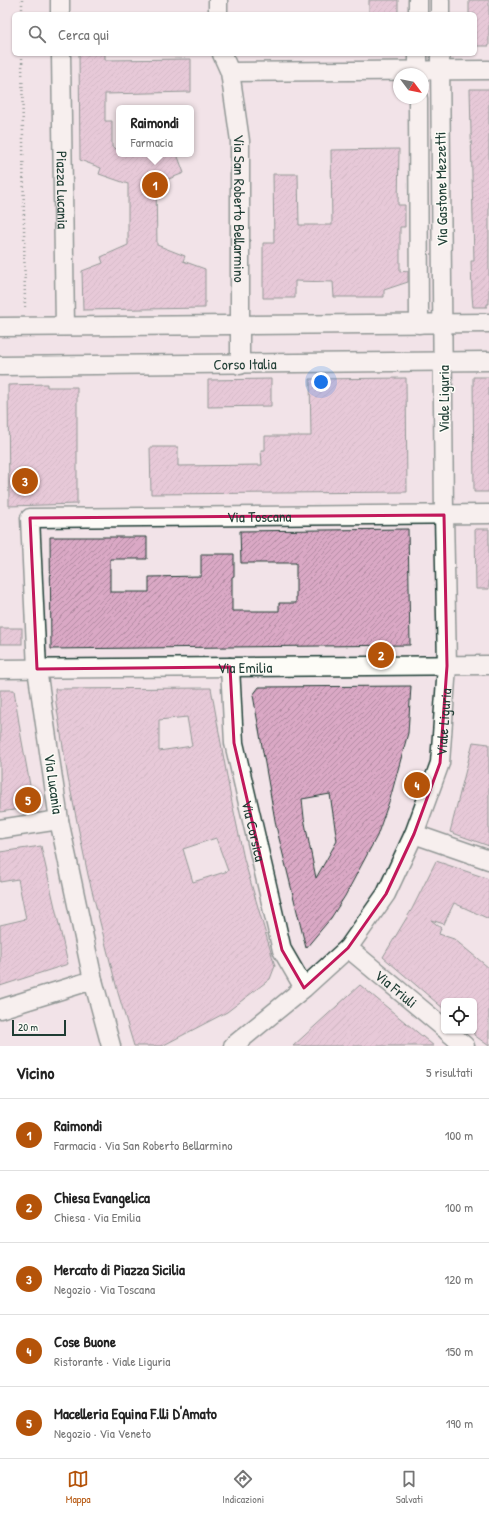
<!DOCTYPE html>
<html lang="it">
<head>
<meta charset="utf-8">
<style>
	:root { --surface:#fff; --page:#f2f2f2; --text:#222; --muted:#767676; --line:#e0e0e0; --accent:#b45309 }
	body { margin:0; font-family:"Patrick Hand",sans-serif; background:var(--page); color:var(--text) }
	.controls { position:absolute; right:12px; bottom:12px; display:grid; overflow:hidden; border-radius:6px; box-shadow:0 1px 3px #0004 }
	.controls button { width:36px; height:36px; display:grid; place-items:center; padding:0; border:0; border-bottom:1px solid var(--line); background:var(--surface); color:var(--text); font:20px sans-serif }
	.compass { position:absolute; left:393px; top:68px; width:36px; height:36px; border-radius:50%; background:var(--surface); box-shadow:0 1px 3px #0004; rotate:122deg }
	.scale { position:absolute; left:12px; bottom:10px; width:54px; box-sizing:border-box; padding-left:4px; border:2px solid #1f3d34; border-top:0; font-size:11px; line-height:14px; white-space:nowrap; color:#1f3d34; -webkit-text-stroke:3px #fdfcf7; paint-order:stroke }
	.you { position:absolute; left:321px; top:382px; width:14px; height:14px; margin:-10px; border:3px solid #fff; border-radius:50%; background:#1a73e8; box-shadow:0 0 0 6px #1a73e833 }
	.badge { display:grid; place-items:center; width:26px; height:26px; border-radius:50%; background:var(--accent); color:#fff; font-size:13px; font-weight:700 }
	.pin { position:absolute; translate:-50% -50%; border:2px solid #fff; box-shadow:0 1px 4px #0006 }
	.popup { position:absolute; left:116px; top:105px; width:78px; height:52px; box-sizing:border-box; display:grid; place-content:center; border-radius:6px; background:var(--surface); filter:drop-shadow(0 1px 3px #0005); font-size:13px; white-space:nowrap; color:var(--muted) }
	.popup b { font-size:15px; color:var(--text) }
	.popup::after { content:''; position:absolute; left:50%; top:100%; margin-left:-8px; border:8px solid transparent; border-top-color:var(--surface) }
	.list { margin:0; padding:0; list-style:none }
	h2 { display:flex; justify-content:space-between; align-items:center; height:52px; margin:0; padding:0 16px; font-size:17px }
	h2 small { font-size:13px; font-weight:400; color:var(--muted) }
	.list li { display:grid; grid-template-columns:26px 1fr auto; gap:12px; align-items:center; box-sizing:border-box; height:72px; padding:0 16px; border-top:1px solid var(--line) }
	.list b { display:block; font-size:15px; white-space:nowrap }
	.list p { margin:0; font-size:13px; white-space:nowrap; color:var(--muted) }
	.list em { font-size:13px; font-style:normal; color:var(--muted) }
	.icon { flex:none; width:22px; height:22px; fill:none; stroke:currentColor; stroke-width:2; stroke-linecap:round; stroke-linejoin:round }
	.map { position:relative; flex:none; width:489px; height:1046px; overflow:hidden }
	.search { position:absolute; background:var(--surface); box-shadow:0 1px 3px #0004; left:12px; right:12px; top:12px; height:44px; display:flex; align-items:center; gap:10px; box-sizing:border-box; padding:0 14px; border-radius:6px; color:var(--muted); font-size:15px }
	.sheet { height:412px; background:var(--surface) }
	nav { display:flex; justify-content:space-around; align-items:center; box-sizing:border-box; height:56px; border-top:1px solid var(--line); background:var(--surface); font-size:11px; color:var(--muted) }
	nav a { display:grid; justify-items:center; gap:2px }
	nav .on { color:var(--accent) }
	.map>svg:first-child { display:block }
	.building { fill:url(#building-hatch); stroke:#1f3d34; fill-rule:evenodd }
	.lines { fill:none; stroke-linecap:round; stroke-linejoin:round }
	.minor-casing { stroke:#1f3d34; stroke-width:21 }
	.path { stroke:#1f3d34; stroke-width:2.5; stroke-dasharray:1 3; stroke-linecap:butt }
	.minor { stroke:#fdfcf7; stroke-width:18 }
	.marked { fill:none; stroke:#c2185b; stroke-width:3; stroke-linejoin:round }
	.labels { text-anchor:middle; dominant-baseline:central; stroke-width:3; stroke-linejoin:round; paint-order:stroke }
	.street-label { font-size:15px; fill:#1f3d34; stroke:#fdfcf7 }
</style>
</head>
<body>
<div class="map">
<svg width="489" height="1046" viewBox="0 0 489 1046">
	<defs>
		<pattern id="building-hatch" width="6" height="6" patternUnits="userSpaceOnUse"><rect width="6" height="6" fill="#daa8c5"/><path d="M-1 1l2-2M0 6l6-6M5 7l2-2" fill="none" stroke="#b08aa1"/></pattern>
	</defs>
	<rect width="100%" height="100%" fill="#f2e3e8"/>
	<filter id="ink" filterUnits="userSpaceOnUse"><feTurbulence type="fractalNoise" baseFrequency=".025" numOctaves="2"/><feDisplacementMap in="SourceGraphic" scale="8" xChannelSelector="R" yChannelSelector="G"/><feConvolveMatrix kernelMatrix="1 2 1 2 8 2 1 2 1" color-interpolation-filters="sRGB"/></filter>
	<g filter="url(#ink)">
		<g class="building">
			<rect x="369" y="0" width="29" height="14"/>
			<path d="M469,0h20v46h-14v-32h-6z"/>
			<path d="M79,54h26v6l86,-1v33l-86,2v27h7v26l7,3v4h58l7,19 -28,11 1,61 28,11 -2,5 22,8v39l-122,2 -1,-39 21,-8 -2,-6 27,-12v-61l-29,-10 2,-6 -21,-8z"/>
			<path d="M470,89h19v215h-2v3h-14l-1,-12 -1,-34h3z"/>
			<path d="M399,149l-1,56h7v22h-5v45l8,-1v11l-24,8v7h-50l-1,-15 -38,-1v17h-32v-55h11l-1,-69h25l1,51h33l-1,-75z"/>
			<path d="M473,377h16v115h-15z"/>
			<path d="M406,378l1,114 -256,2 -1,-47h28v19l84,-1 -1,-15h4v-14h46l-1,-57z"/>
			<path d="M271,379v27l-63,1v-27z"/>
			<path d="M47,384v3h30v117l-68,2 -1,-121z"/>
			<path d="M408,529l2,116 -359,4 -1,-112h97v22h-37v33h39v-15l52,-1v-22h33v22l-2,1v34h47v-8h17v-40h-55l-1,-32z"/>
			<path d="M475,529h14v60h-13z"/>
			<rect x="0" y="628" width="22" height="16"/>
			<path d="M411,686l-3,47 -18,66 -13,37 -32,60 -14,22 -25,30 -30,-122 -23,-131 6,-8zM330,794l7,47 -21,37 -12,-60 -2,-19z"/>
			<path d="M211,688l19,105 14,66 31,107 -5,13 -43,33 -65,34h-28l-16,-53 -30,-118 -20,-97 -12,-75 -1,-14zM187,717l5,29 -33,5v-31zM216,838l12,33 -35,11 -10,-33z"/>
			<path d="M0,690h14l7,46 13,71 -34,5z"/>
			<path d="M473,742l16,2v102l-39,-14z"/>
			<path d="M41,846l27,118 -68,22v-61l26,-6 -8,-40 -18,3v-30z"/>
			<path d="M436,861l53,18v40l-35,-16 -10,21 -13,-4 10,8 -2,6 15,5 35,29v78l-15,-11v-34h-30v8l-61,-52 29,-48z"/>
			<path d="M360,985l74,61h-141z"/>
		</g>
		<g class="lines">
			<g class="minor-casing">
				<g id="minor">
					<path d="M60,0v14"/>
					<path d="M418,0v14"/>
					<path d="M440,0v14"/>
					<path d="M218,14v-14"/>
					<path id="s1" d="M61,54l4,272"/>
					<path id="s2" d="M222,54l8,18 10,69v224"/>
					<path d="M418,54v20"/>
					<path d="M230,72l259,-2"/>
					<path d="M418,98l1,226"/>
					<path d="M0,327l489,-4"/>
					<path id="s3" d="M0,366l489,-5"/>
					<path id="s4" d="M230,667l4,76 48,207 22,38"/>
					<path id="s5" d="M0,669l489,-4"/>
					<path d="M0,829l59,-9"/>
					<path d="M414,834l75,26"/>
					<path id="s6" d="M348,948l96,80"/>
					<path d="M0,1009l93,-29"/>
					<path d="M447,1031l18,15"/>
					<path id="s7" d="M111,1046l-18,-66 -34,-160 -22,-151 -7,-151 459,-4"/>
					<path id="s8" d="M233,1046l71,-58 44,-40 38,-54 28,-60 26,-71 7,-97 -3,-151 -4,-461"/>
				</g>
			</g>
			<g class="path">
				<path d="M22,0v14"/>
				<path d="M22,54l3,256"/>
			</g>
			<use href="#minor" class="minor"/>
		</g>
	</g>
	<path d="M0 0H489V1046H0ZM444,515l3,151 -7,97 -26,71 -28,60 -38,54 -44,40 -22,-38 -48,-207 -4,-76 -193,2 -7,-151z" fill="#f2e3e8" fill-opacity=".55" fill-rule="evenodd"/>
	<path class="marked" d="M444,515l3,151 -7,97 -26,71 -28,60 -38,54 -44,40 -22,-38 -48,-207 -4,-76 -193,2 -7,-151z"/>
	<g class="labels">
		<g class="street-label">
			<text transform="translate(441 189) rotate(-91)">Via Gastone Mezzetti</text>
			<text stroke="none"><textPath href="#s1" startOffset="136">Piazza Lucania</textPath></text>
			<text stroke="none"><textPath href="#s2" startOffset="157">Via San Roberto Bellarmino</textPath></text>
			<text stroke="none"><textPath href="#s3" startOffset="245">Corso Italia</textPath></text>
			<text transform="translate(443 399) rotate(-90)">Viale Liguria</text>
			<text stroke="none"><textPath href="#s7" startOffset="765">Via Toscana</textPath></text>
			<text stroke="none"><textPath href="#s5" startOffset="245">Via Emilia</textPath></text>
			<text stroke="none"><textPath href="#s8" startOffset="400">Viale Liguria</textPath></text>
			<text transform="translate(54 784) rotate(82)">Via Lucania</text>
			<text stroke="none"><textPath href="#s4" startOffset="166">Via Corsica</textPath></text>
			<text stroke="none"><textPath href="#s6" startOffset="63">Via Friuli</textPath></text>
		</g>
	</g>
</svg>
<div class="controls">
<button><svg class="icon" aria-label="locate" viewBox="0 0 24 24"><circle cx="12" cy="12" r="6"/><path d="M12 2v4M12 18v4M2 12h4M18 12h4"/></svg></button>
</div>
<svg class="compass" viewBox="-18 -18 36 36"><path d="M0-13l5 13h-10z" fill="#e53935"/><path d="M0 13l5-13h-10z" fill="#767676"/></svg>
<div class="scale">20 m</div>
<div class="you"></div>
<div class="pin badge" style="left:155px;top:185px">1</div>
<div class="popup"><b>Raimondi</b>Farmacia</div>
<div class="pin badge" style="left:381px;top:655px">2</div>
<div class="pin badge" style="left:25px;top:481px">3</div>
<div class="pin badge" style="left:417px;top:785px">4</div>
<div class="pin badge" style="left:28px;top:800px">5</div>
<div class="search"><svg class="icon" aria-label="search" viewBox="0 0 24 24"><circle cx="10" cy="10" r="6"/><path d="M15 15l6 6"/></svg>Cerca qui</div>
</div>
<section class="sheet">
<h2>Vicino<small>5 risultati</small></h2>
<ul class="list">
<li><span class="badge">1</span><div><b>Raimondi</b><p>Farmacia · Via San Roberto Bellarmino</p></div><em>100 m</em></li>
<li><span class="badge">2</span><div><b>Chiesa Evangelica</b><p>Chiesa · Via Emilia</p></div><em>100 m</em></li>
<li><span class="badge">3</span><div><b>Mercato di Piazza Sicilia</b><p>Negozio · Via Toscana</p></div><em>120 m</em></li>
<li><span class="badge">4</span><div><b>Cose Buone</b><p>Ristorante · Viale Liguria</p></div><em>150 m</em></li>
<li><span class="badge">5</span><div><b>Macelleria Equina F.lli D'Amato</b><p>Negozio · Via Veneto</p></div><em>190 m</em></li>
</ul>
</section>
<nav>
<a class="on"><svg class="icon" aria-label="map" viewBox="0 0 24 24"><path d="M3 6l6-2 6 2 6-2v14l-6 2-6-2-6 2zM9 4v14M15 6v14"/></svg>Mappa</a>
<a><svg class="icon" aria-label="directions" viewBox="0 0 24 24"><path d="M12 3l9 9-9 9-9-9zM9 14v-3h6M13 9l2 2-2 2"/></svg>Indicazioni</a>
<a><svg class="icon" aria-label="saved" viewBox="0 0 24 24"><path d="M7 4h10v16l-5-4-5 4z"/></svg>Salvati</a>
</nav>
</body>
</html>
